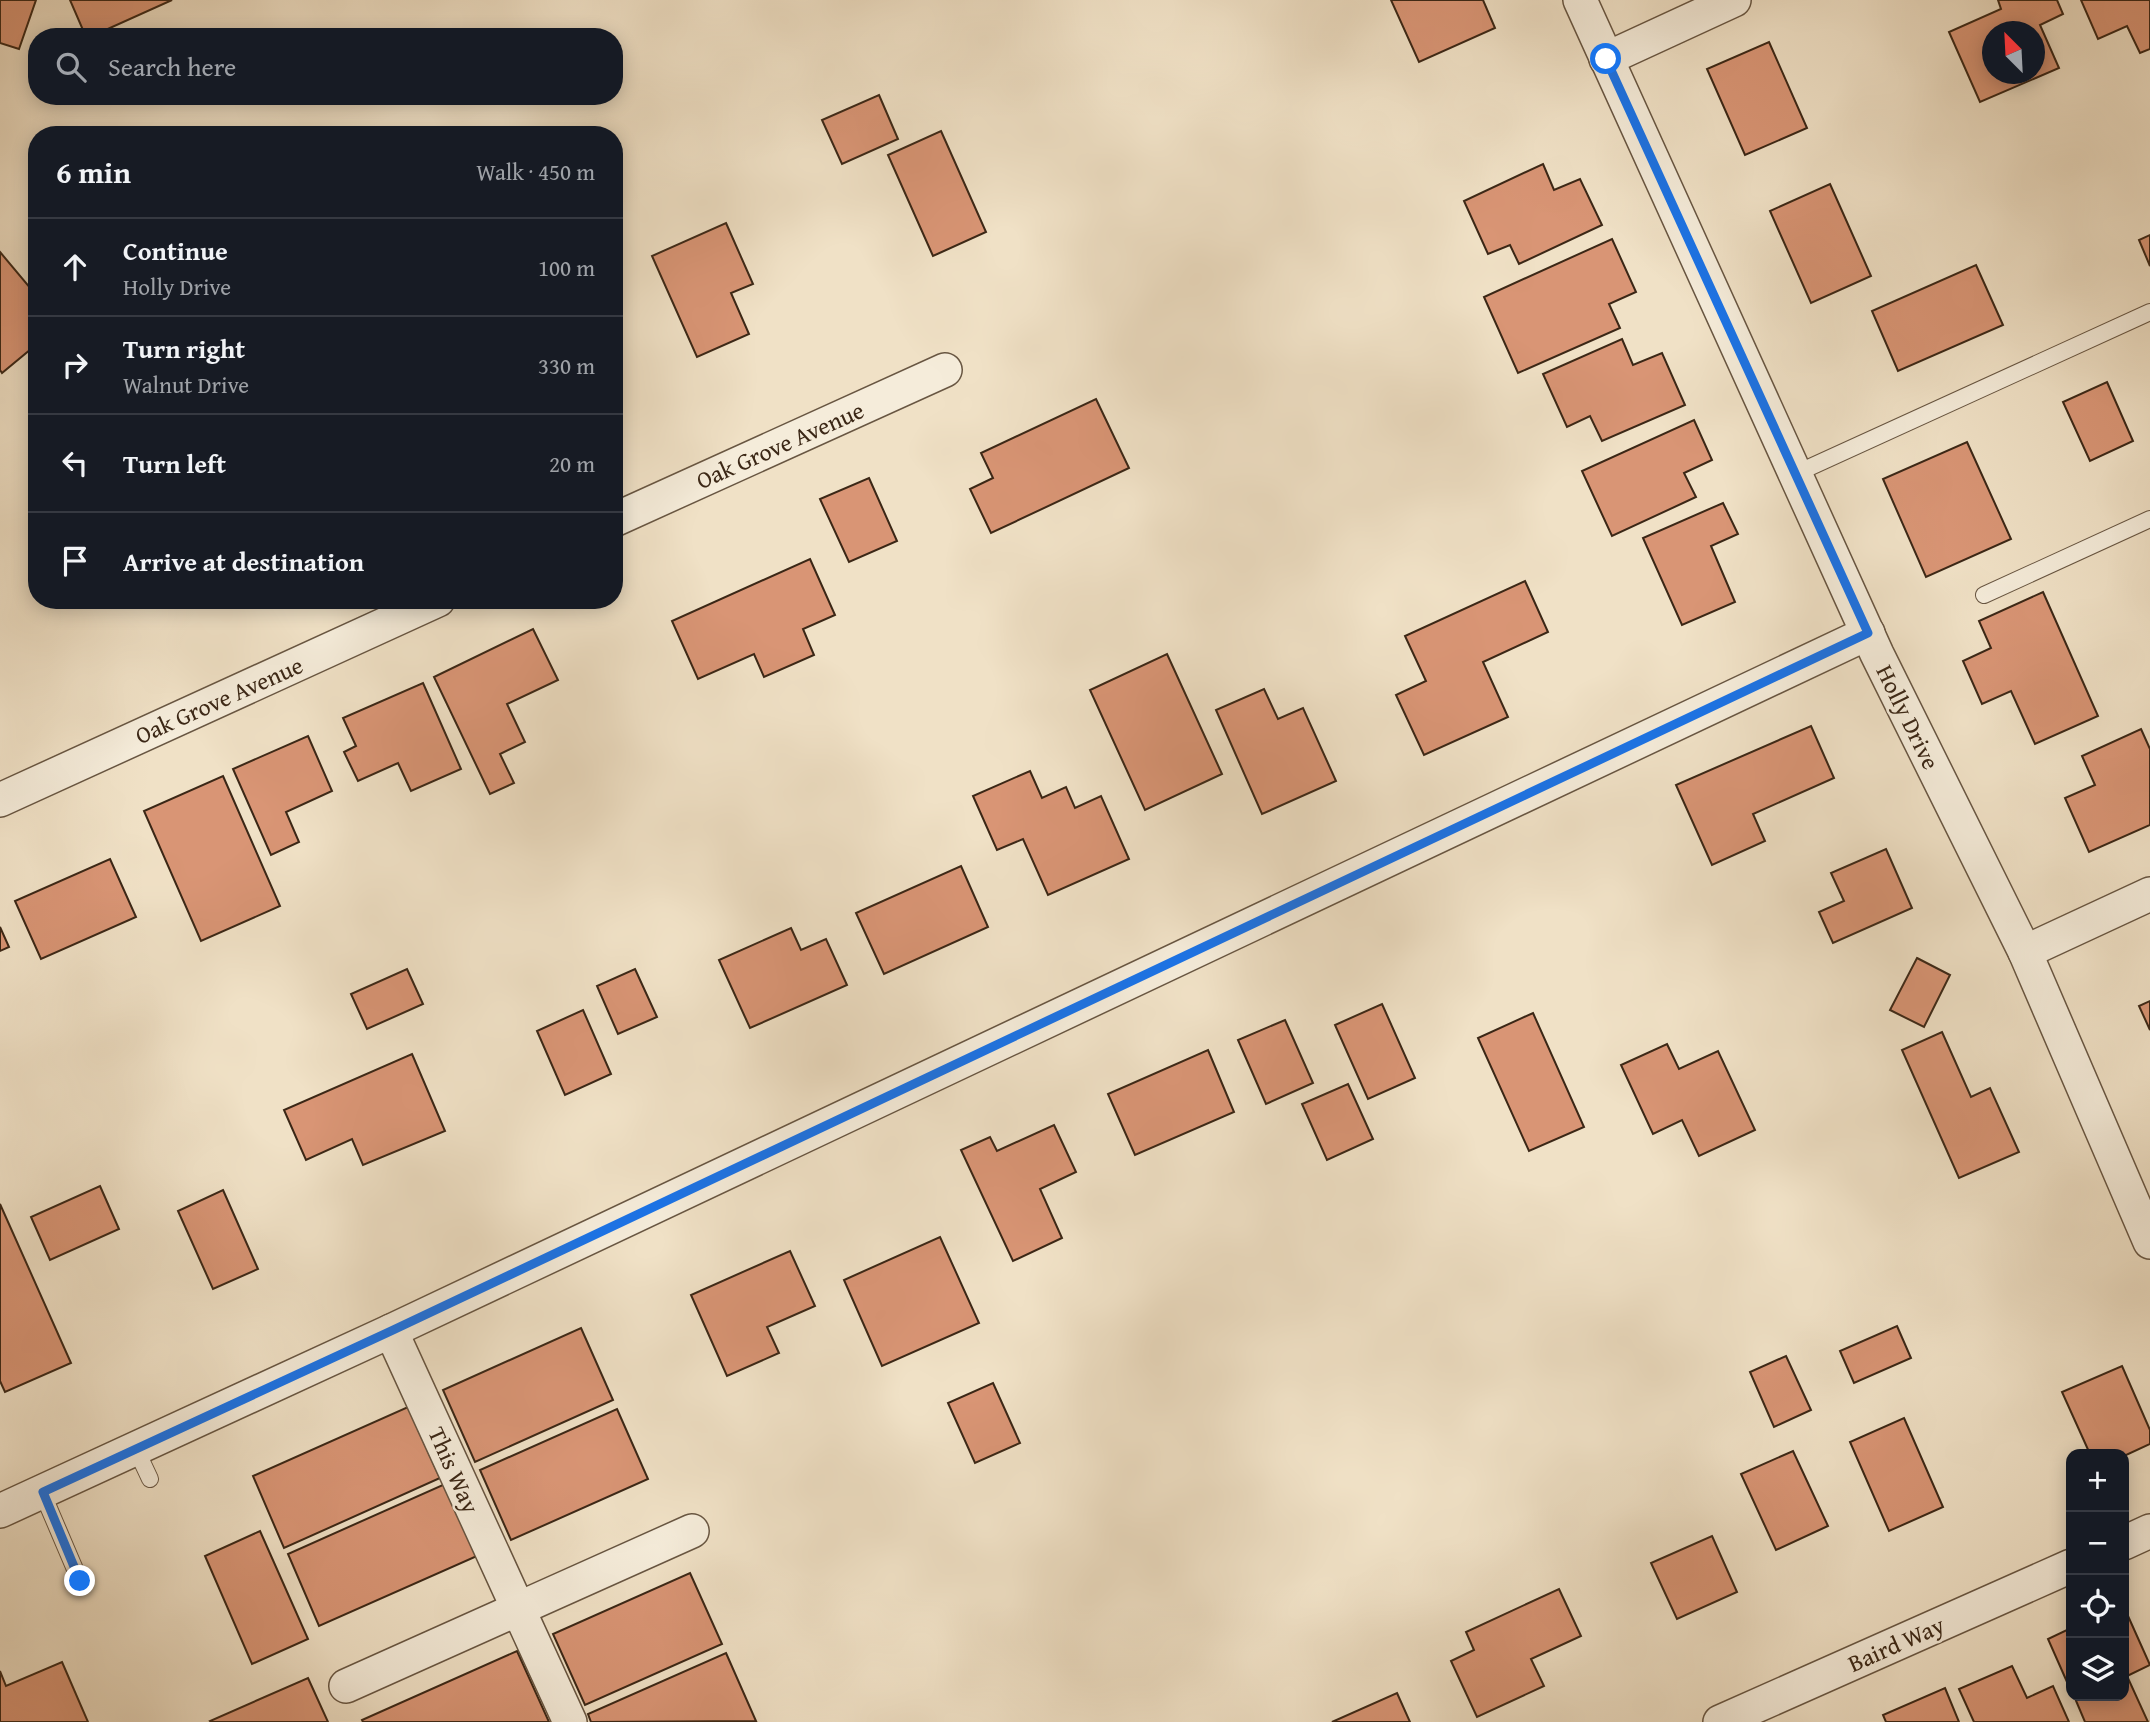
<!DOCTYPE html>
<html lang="en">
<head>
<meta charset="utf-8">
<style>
	:root { --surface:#171b24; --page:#20242c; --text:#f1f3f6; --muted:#9ea1a6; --line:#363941 }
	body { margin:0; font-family:"Gentium Book Plus",serif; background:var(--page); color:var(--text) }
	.controls { position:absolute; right:21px; bottom:21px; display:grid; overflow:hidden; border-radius:14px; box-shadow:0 4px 18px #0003 }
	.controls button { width:63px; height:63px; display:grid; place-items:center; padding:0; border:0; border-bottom:2px solid var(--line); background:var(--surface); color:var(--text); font:35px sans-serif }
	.compass { position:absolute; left:1982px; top:21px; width:63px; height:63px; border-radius:50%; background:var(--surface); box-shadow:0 4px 18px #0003; rotate:336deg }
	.stop { position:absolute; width:21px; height:21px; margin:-16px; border:5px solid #1a73e8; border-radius:50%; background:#fff }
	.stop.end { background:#1a73e8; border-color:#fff; box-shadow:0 2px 7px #0008 }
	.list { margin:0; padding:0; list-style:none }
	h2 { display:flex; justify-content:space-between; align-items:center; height:91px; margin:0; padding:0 28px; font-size:30px }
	h2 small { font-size:23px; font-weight:400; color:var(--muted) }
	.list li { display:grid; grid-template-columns:46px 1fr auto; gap:21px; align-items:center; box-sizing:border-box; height:98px; padding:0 28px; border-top:2px solid var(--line) }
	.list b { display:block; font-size:26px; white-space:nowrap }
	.list p { margin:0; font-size:23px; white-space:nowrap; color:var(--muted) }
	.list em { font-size:23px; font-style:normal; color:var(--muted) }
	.icon { flex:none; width:38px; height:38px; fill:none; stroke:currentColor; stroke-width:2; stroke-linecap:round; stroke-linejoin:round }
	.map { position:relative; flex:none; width:2150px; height:1722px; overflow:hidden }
	.search { position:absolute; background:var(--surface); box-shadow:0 4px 18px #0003; left:28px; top:28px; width:595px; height:77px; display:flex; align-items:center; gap:18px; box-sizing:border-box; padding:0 24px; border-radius:28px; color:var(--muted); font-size:26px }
	.panel { position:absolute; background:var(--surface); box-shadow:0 4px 18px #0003; left:28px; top:126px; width:595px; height:483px; border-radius:28px }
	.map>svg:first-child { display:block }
	.building { fill:#d99575; stroke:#3b2716; stroke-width:2; fill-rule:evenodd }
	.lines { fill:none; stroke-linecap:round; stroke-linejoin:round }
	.lane-casing { stroke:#685642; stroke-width:18 }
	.street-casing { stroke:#685642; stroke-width:36 }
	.lane { stroke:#f5ecda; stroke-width:16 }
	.street { stroke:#f5ecda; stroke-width:33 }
	.route { stroke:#1a73e8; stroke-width:9 }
	.labels { text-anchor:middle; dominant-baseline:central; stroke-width:5; stroke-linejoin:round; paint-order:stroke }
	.street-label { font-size:24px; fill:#3b2716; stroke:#f5ecda }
</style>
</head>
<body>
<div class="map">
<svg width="2150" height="1722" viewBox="0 0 2150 1722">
	<rect width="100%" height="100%" fill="#f0e1c6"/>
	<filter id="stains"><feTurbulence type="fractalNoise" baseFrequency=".00286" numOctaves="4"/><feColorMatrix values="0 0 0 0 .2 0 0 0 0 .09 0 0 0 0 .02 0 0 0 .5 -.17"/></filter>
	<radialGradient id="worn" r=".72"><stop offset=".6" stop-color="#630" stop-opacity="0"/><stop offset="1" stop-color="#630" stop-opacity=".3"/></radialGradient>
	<g class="building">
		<path d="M0,0h36l-17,49 -19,-6z"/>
		<path d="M70,0h102l-82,37h-4z"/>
		<path d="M1391,0h92l12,28 -76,34z"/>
		<path d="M1998,0h59l6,14 -23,11 19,43 -79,34 -31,-70 52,-23zM1993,32h42v42h-42z"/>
		<path d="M2081,0h69v49l-10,4 -13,-27 -29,13z"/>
		<path d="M1769,42l38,86 -62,27 -38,-86z"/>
		<path d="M879,95l19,44 -56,25 -20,-44z"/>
		<path d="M941,131l45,101 -53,24 -45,-101z"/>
		<path d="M1543,164l11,26 26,-11 22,46 -83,39 -9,-19 -22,9 -24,-53z"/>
		<path d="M1830,184l41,92 -60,27 -41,-92z"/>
		<path d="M726,223l27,61 -22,9 18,41 -52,23 -45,-101z"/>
		<path d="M2150,235v31l-11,-26z"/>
		<path d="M1612,239l24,53 -27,12 11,24 -102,45 -34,-76z"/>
		<path d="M0,252l37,44v48l-35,29 -2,-3z"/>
		<path d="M1976,265l27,60 -105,46 -26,-60z"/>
		<path d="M1622,339l11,26 29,-12 23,52 -83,36 -12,-25 -23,11 -24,-53z"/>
		<path d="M2107,382l26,59 -43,20 -27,-59z"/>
		<path d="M1096,399l33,69 -138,65 -21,-44 23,-11 -12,-25z"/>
		<path d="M1694,420l18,40 -28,13 12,24 -84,39 -30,-65z"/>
		<path d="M1967,442l44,97 -85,38 -43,-98z"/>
		<path d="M869,478l28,63 -48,21 -29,-63z"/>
		<path d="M1723,503l15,31 -27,12 24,56 -53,23 -39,-87z"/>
		<path d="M810,559l25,56 -32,14 11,26 -50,22 -10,-23 -56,25 -26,-58z"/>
		<path d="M1525,581l23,51 -65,30 25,55 -84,38 -28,-60 30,-14 -21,-45z"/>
		<path d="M2043,592l55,124 -63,28 -24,-53 -29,13 -19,-43 28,-13 -12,-27z"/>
		<path d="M533,629l25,51 -51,24 18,38 -25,12 14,29 -24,11 -56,-117z"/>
		<path d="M1167,654l55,120 -77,36 -55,-120z"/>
		<path d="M423,683l38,86 -50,22 -13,-28 -40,18 -14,-29 12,-6 -13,-28z"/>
		<path d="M1264,689l14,30 25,-11 33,73 -74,33 -46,-104z"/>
		<path d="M1811,726l23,52 -81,36 12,27 -53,24 -36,-80z"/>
		<path d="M2141,729l9,20v76l-61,27 -24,-54 30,-13 -13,-29z"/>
		<path d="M308,736l24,55 -46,21 13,30 -28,13 -38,-86z"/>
		<path d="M1030,771l12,27 24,-11 9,21 26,-12 28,63 -81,36 -25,-56 -26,11 -24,-54z"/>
		<path d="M223,776l57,130 -79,35 -57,-130z"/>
		<path d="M1886,849l26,59 -79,35 -14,-31 25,-11 -13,-28z"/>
		<path d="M110,859l26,58 -95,42 -26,-58z"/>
		<path d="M961,866l27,61 -104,47 -28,-61z"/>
		<path d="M0,927l9,20 -9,4z"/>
		<path d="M791,928l10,22 25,-11 21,46 -97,43 -31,-68z"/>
		<path d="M1917,958l33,17 -26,52 -34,-17z"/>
		<path d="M407,969l16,35 -56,25 -16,-35z"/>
		<path d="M635,969l22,48 -39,17 -21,-48z"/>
		<path d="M2150,1001v29l-11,-24z"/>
		<path d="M1382,1004l33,74 -47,21 -33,-74z"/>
		<path d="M583,1010l28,64 -46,21 -28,-64z"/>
		<path d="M1533,1013l51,114 -55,24 -51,-113z"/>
		<path d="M1285,1020l28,63 -47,21 -28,-64z"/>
		<path d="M1942,1032l29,65 19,-9 29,64 -60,26 -57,-128z"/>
		<path d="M1667,1044l12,25 39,-18 37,79 -56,26 -17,-36 -29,14 -32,-69z"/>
		<path d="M1208,1050l26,62 -99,43 -27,-61z"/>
		<path d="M412,1054l33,77 -82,34 -11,-26 -46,21 -22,-50z"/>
		<path d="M1348,1084l25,55 -46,21 -25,-56z"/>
		<path d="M1054,1125l22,47 -36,17 22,49 -49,23 -52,-111 29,-13 7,14z"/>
		<path d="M100,1186l19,43 -69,31 -19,-43z"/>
		<path d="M223,1190l35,79 -45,20 -35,-78z"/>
		<path d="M0,1204l71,159 -66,29 -5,-11z"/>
		<path d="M940,1237l39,86 -97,43 -38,-86z"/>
		<path d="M790,1251l25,55 -48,21 12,26 -52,23 -36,-81z"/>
		<path d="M1897,1326l14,32 -57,25 -14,-32z"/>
		<path d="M581,1328l32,72 -138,62 -32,-72z"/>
		<path d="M1786,1356l25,54 -37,17 -24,-55z"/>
		<path d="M2122,1366l28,64v14l-26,12 -34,-2 -28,-62z"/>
		<path d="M993,1383l27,60 -45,20 -27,-60z"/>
		<path d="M408,1407l32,71 -156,70 -31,-72z"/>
		<path d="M617,1409l31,70 -137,61 -31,-70z"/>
		<path d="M1904,1418l39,89 -54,24 -39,-89z"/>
		<path d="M1793,1451l35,75 -52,24 -35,-76z"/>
		<path d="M445,1484l32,72 -158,70 -31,-72z"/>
		<path d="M260,1531l48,108 -56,25 -47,-108z"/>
		<path d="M1712,1536l25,56 -60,27 -26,-56z"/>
		<path d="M690,1573l32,71 -137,61 -32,-71z"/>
		<path d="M1559,1589l22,47 -50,23 13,27 -67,31 -26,-56 23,-11 -8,-18z"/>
		<path d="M2124,1607l26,58 -23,11 21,46h-63l-11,-26h50z"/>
		<path d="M2071,1628v63l-23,-52z"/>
		<path d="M517,1651l32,71h-186l-1,-2z"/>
		<path d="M726,1653l30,68 -165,1 -3,-8z"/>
		<path d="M62,1662l26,60h-88v-51l6,15z"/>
		<path d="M2012,1666l15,32 26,-12 16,36h-95l-15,-33z"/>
		<path d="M308,1678l20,44h-117l-1,-1z"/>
		<path d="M1945,1688l14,34h-73l-3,-7z"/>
		<path d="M1397,1693l13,29h-78z"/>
	</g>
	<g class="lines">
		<g class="lane-casing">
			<g id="lane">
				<path d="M1795,474l355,-162"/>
				<path d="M1984,595l166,-76"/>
				<path d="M136,1449l14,30"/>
				<path d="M42,1492l38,89"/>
			</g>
		</g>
		<g class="street-casing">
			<g id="street">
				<path d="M1580,0l297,654 148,298 125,290"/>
				<path d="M1606,59l128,-59"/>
				<path d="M614,520l331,-150"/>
				<path d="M0,800l438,-200"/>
				<path d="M2025,952l125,-58"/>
				<path d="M391,1331l179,391"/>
				<path d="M0,1511l391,-180 1477,-698"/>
				<path d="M2124,1543l26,-12"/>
				<path d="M346,1686l346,-155"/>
				<path d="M1720,1722l351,-156"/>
			</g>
		</g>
		<use href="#lane" class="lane"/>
		<use href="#street" class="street"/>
	</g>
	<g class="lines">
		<path class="route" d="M80,1581l-37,-89 348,-161 1477,-698 -262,-574"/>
	</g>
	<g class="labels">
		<g class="street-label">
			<text transform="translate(780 445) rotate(-24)">Oak Grove Avenue</text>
			<text transform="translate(219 700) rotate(-24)">Oak Grove Avenue</text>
			<text transform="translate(1908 717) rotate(64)">Holly Drive</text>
			<text transform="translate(454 1470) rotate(66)">This Way</text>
			<text transform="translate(1896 1644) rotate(-24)">Baird Way</text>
		</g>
	</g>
	<rect width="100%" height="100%" filter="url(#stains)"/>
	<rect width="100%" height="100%" fill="url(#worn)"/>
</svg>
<div class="controls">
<button>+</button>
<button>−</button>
<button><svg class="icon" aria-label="locate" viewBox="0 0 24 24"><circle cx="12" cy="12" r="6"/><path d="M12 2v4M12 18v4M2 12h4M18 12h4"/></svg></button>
<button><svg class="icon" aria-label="layers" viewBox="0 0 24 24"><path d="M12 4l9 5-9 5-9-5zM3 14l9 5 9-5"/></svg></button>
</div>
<svg class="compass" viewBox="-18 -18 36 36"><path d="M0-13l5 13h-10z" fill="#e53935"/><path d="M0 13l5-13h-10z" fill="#9ea1a6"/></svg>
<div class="stop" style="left:1606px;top:59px"></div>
<div class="stop end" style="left:80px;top:1581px"></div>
<div class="search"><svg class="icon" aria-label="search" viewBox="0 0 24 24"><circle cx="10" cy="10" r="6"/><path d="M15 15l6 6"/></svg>Search here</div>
<section class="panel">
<h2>6 min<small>Walk · 450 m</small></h2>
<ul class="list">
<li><svg class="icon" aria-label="ahead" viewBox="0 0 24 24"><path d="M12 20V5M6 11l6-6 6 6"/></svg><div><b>Continue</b><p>Holly Drive</p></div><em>100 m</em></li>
<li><svg class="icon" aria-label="right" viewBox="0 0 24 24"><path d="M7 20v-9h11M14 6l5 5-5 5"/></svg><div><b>Turn right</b><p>Walnut Drive</p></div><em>330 m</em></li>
<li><svg class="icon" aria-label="left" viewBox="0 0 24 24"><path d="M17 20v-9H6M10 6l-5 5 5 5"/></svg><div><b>Turn left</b></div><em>20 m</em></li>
<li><svg class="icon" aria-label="arrive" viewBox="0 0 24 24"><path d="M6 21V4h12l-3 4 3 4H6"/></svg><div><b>Arrive at destination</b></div></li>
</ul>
</section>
</div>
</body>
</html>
